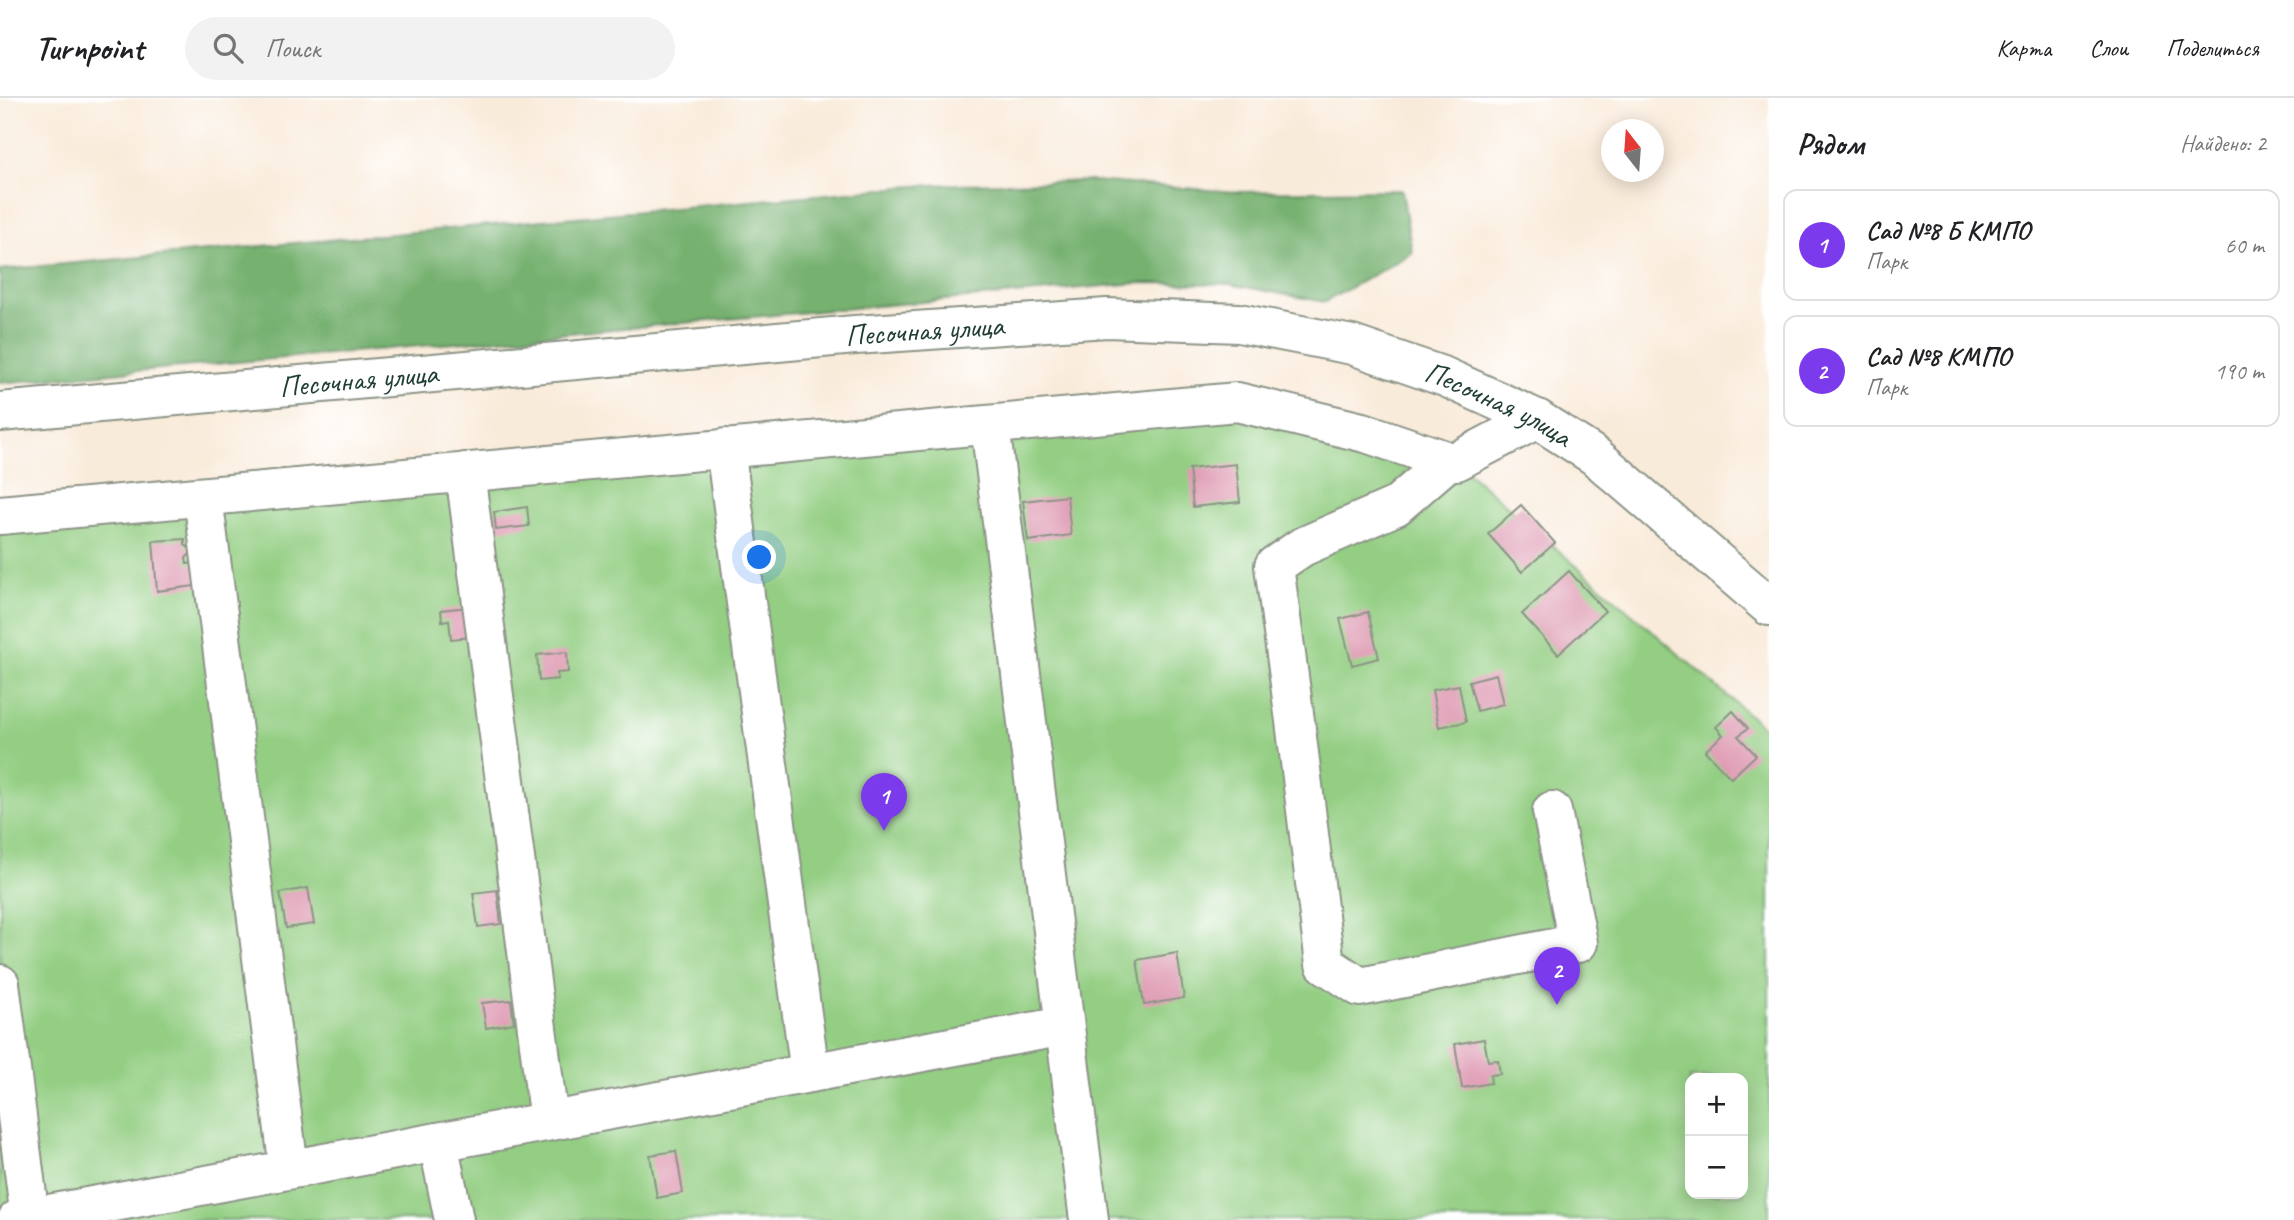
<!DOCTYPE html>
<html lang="ru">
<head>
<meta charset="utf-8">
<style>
	:root { --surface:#fff; --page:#f2f2f2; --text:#202124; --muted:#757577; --line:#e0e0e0; --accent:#7c3aed }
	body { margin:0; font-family:Caveat,sans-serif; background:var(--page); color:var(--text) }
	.controls { position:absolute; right:21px; bottom:21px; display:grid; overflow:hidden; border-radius:14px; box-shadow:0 4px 18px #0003 }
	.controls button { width:63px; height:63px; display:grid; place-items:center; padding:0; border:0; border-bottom:2px solid var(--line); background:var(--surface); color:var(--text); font:35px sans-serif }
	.compass { position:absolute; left:1601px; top:21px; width:63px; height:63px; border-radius:50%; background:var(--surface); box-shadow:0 4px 18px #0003; rotate:343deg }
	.you { position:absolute; left:760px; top:460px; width:24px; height:24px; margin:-18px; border:5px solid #fff; border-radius:50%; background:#1a73e8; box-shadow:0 0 0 10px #1a73e833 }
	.badge { display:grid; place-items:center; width:46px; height:46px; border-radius:50%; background:var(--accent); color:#fff; font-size:23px; font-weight:700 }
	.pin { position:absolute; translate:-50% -58px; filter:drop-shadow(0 2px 4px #0008) }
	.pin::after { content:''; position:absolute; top:37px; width:24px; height:21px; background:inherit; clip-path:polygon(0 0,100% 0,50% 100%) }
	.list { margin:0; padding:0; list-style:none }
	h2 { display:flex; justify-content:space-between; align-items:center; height:91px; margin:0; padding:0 28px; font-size:30px }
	h2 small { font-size:23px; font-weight:400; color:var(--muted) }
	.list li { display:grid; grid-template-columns:46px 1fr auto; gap:21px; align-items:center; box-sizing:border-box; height:112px; margin:0 14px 14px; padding:0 14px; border:2px solid var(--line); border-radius:14px }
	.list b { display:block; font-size:26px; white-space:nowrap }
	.list p { margin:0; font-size:23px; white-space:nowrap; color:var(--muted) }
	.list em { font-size:23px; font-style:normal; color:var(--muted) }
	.icon { flex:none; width:38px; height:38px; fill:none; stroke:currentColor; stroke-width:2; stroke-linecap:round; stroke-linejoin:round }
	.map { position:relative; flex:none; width:1769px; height:1122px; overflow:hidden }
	header { display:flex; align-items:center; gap:42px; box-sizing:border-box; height:98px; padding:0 35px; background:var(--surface); border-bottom:2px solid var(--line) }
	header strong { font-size:33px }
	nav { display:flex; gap:38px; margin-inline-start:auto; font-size:24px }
	.search { width:490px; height:63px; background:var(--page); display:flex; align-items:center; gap:18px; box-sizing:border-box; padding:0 24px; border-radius:38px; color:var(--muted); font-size:26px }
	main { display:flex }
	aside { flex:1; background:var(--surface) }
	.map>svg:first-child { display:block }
	.green { fill:#93ce82; stroke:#59865b; stroke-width:2; fill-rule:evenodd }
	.forest { fill:#76b170; stroke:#4a7752; stroke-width:2 }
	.building { fill:#de98b1 }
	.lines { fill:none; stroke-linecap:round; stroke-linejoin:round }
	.minor-casing { stroke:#8c9487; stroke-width:42 }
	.major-casing { stroke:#8c9487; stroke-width:42 }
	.minor { stroke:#fff; stroke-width:38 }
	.major { stroke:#fff; stroke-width:38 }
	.labels { text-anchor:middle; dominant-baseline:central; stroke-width:5; stroke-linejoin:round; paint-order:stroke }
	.street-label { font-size:30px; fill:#1f3d34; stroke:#fff }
</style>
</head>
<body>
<header>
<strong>Turnpoint</strong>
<div class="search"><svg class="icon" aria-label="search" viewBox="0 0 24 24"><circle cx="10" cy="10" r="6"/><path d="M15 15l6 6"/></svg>Поиск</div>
<nav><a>Карта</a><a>Слои</a><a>Поделиться</a></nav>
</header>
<main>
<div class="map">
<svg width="1769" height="1122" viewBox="0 0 1769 1122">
	<rect width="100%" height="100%" fill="#fff"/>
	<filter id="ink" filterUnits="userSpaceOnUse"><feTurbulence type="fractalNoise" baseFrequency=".0143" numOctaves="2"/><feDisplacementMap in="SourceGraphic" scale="14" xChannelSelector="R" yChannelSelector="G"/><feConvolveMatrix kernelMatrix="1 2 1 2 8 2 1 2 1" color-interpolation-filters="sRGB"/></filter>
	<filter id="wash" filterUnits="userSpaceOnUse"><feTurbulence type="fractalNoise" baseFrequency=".00686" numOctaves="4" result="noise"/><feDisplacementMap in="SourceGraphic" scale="28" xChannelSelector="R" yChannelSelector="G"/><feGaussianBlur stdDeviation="1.57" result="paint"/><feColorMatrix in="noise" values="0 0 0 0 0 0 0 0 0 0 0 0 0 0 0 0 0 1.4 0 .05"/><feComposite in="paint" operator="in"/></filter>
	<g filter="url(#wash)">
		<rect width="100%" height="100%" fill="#f9ebda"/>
		<path class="green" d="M1235,303l235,73 299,258v488h-1769v-710zM1690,980h53v116h-53z"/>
		<path class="forest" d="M1093,83l142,11 167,-2 10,63 -87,49 -96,-18 -91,-1 -1138,100v-113l925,-85z"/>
		<g id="blocks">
			<g class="building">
				<path d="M1236,366l4,38 -47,5 -4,-38z"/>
				<path d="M1067,398l4,39 -43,6 -5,-40z"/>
				<path d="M1521,407l34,38 -33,29 -34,-38z"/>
				<path d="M527,409l2,19 -33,4 -2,-18z"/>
				<path d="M185,441v6l8,6 -7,7 1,6 13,-2 2,23 -45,6 -4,-50z"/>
				<path d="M1569,473l36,40 -47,43 -36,-40z"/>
				<path d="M468,509l3,30 -20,2 -2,-19 -7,1 -1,-11z"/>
				<path d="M1368,514l11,46 -27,7 -12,-46z"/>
				<path d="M567,554l1,20 -11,1 1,6 -19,2 -2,-26z"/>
				<path d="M1496,576l7,30 -26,7 -8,-30z"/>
				<path d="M1459,587l7,37 -27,5 -7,-37z"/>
				<path d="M1733,613l15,17 -10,8 18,19 -25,23 -26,-27 18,-16 -7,-8z"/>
				<path d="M308,790l6,36 -28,4 -6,-35z"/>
				<path d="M497,792l4,34 -23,3 -5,-34z"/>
				<path d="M1177,855l7,45 -40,7 -7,-45z"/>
				<path d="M511,902l3,23 -28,5 -4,-25z"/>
				<path d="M1484,941l4,22 10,-1 2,14 -10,1 1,8 -29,5 -7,-44z"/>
				<path d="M676,1053l7,42 -26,5 -7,-43z"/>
			</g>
		</g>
	</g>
	<g filter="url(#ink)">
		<use href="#blocks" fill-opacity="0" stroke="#8c9487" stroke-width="2"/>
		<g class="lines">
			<g class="minor-casing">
				<g id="minor">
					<path d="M990,327l99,795"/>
					<path d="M725,350l85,625"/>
					<path d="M1448,363l-52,45 -94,41 -28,19 21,155 30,243 35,23 218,-44 -26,-132"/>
					<path d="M465,374l84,649"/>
					<path d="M203,399l86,672"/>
					<path d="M0,417l1237,-113 129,31 82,28h9l80,-42"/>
					<path d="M0,886l30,234"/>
					<path d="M438,1044l16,78"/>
					<path d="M17,1122l1047,-194"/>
				</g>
			</g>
			<g class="major-casing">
				<g id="major">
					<path id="s1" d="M0,314l855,-77 252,-17 132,5 113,22 93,32 92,42 58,37 174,150"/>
				</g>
			</g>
			<use href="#minor" class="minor"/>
			<use href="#major" class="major"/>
		</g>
	</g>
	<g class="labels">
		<g class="street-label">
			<text stroke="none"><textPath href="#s1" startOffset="928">Песочная улица</textPath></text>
			<text stroke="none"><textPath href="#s1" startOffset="360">Песочная улица</textPath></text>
			<text stroke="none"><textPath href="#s1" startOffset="1516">Песочная улица</textPath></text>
		</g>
	</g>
</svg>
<div class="controls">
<button>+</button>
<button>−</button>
</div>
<svg class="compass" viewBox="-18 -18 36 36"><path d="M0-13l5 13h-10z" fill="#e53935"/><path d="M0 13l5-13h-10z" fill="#757577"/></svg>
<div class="you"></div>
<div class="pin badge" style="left:884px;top:733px">1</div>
<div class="pin badge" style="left:1557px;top:907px">2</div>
</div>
<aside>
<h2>Рядом<small>Найдено: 2</small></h2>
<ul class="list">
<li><span class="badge">1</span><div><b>Сад №8 Б КМПО</b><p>Парк</p></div><em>60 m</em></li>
<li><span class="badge">2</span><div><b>Сад №8 КМПО</b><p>Парк</p></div><em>190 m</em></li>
</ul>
</aside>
</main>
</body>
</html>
